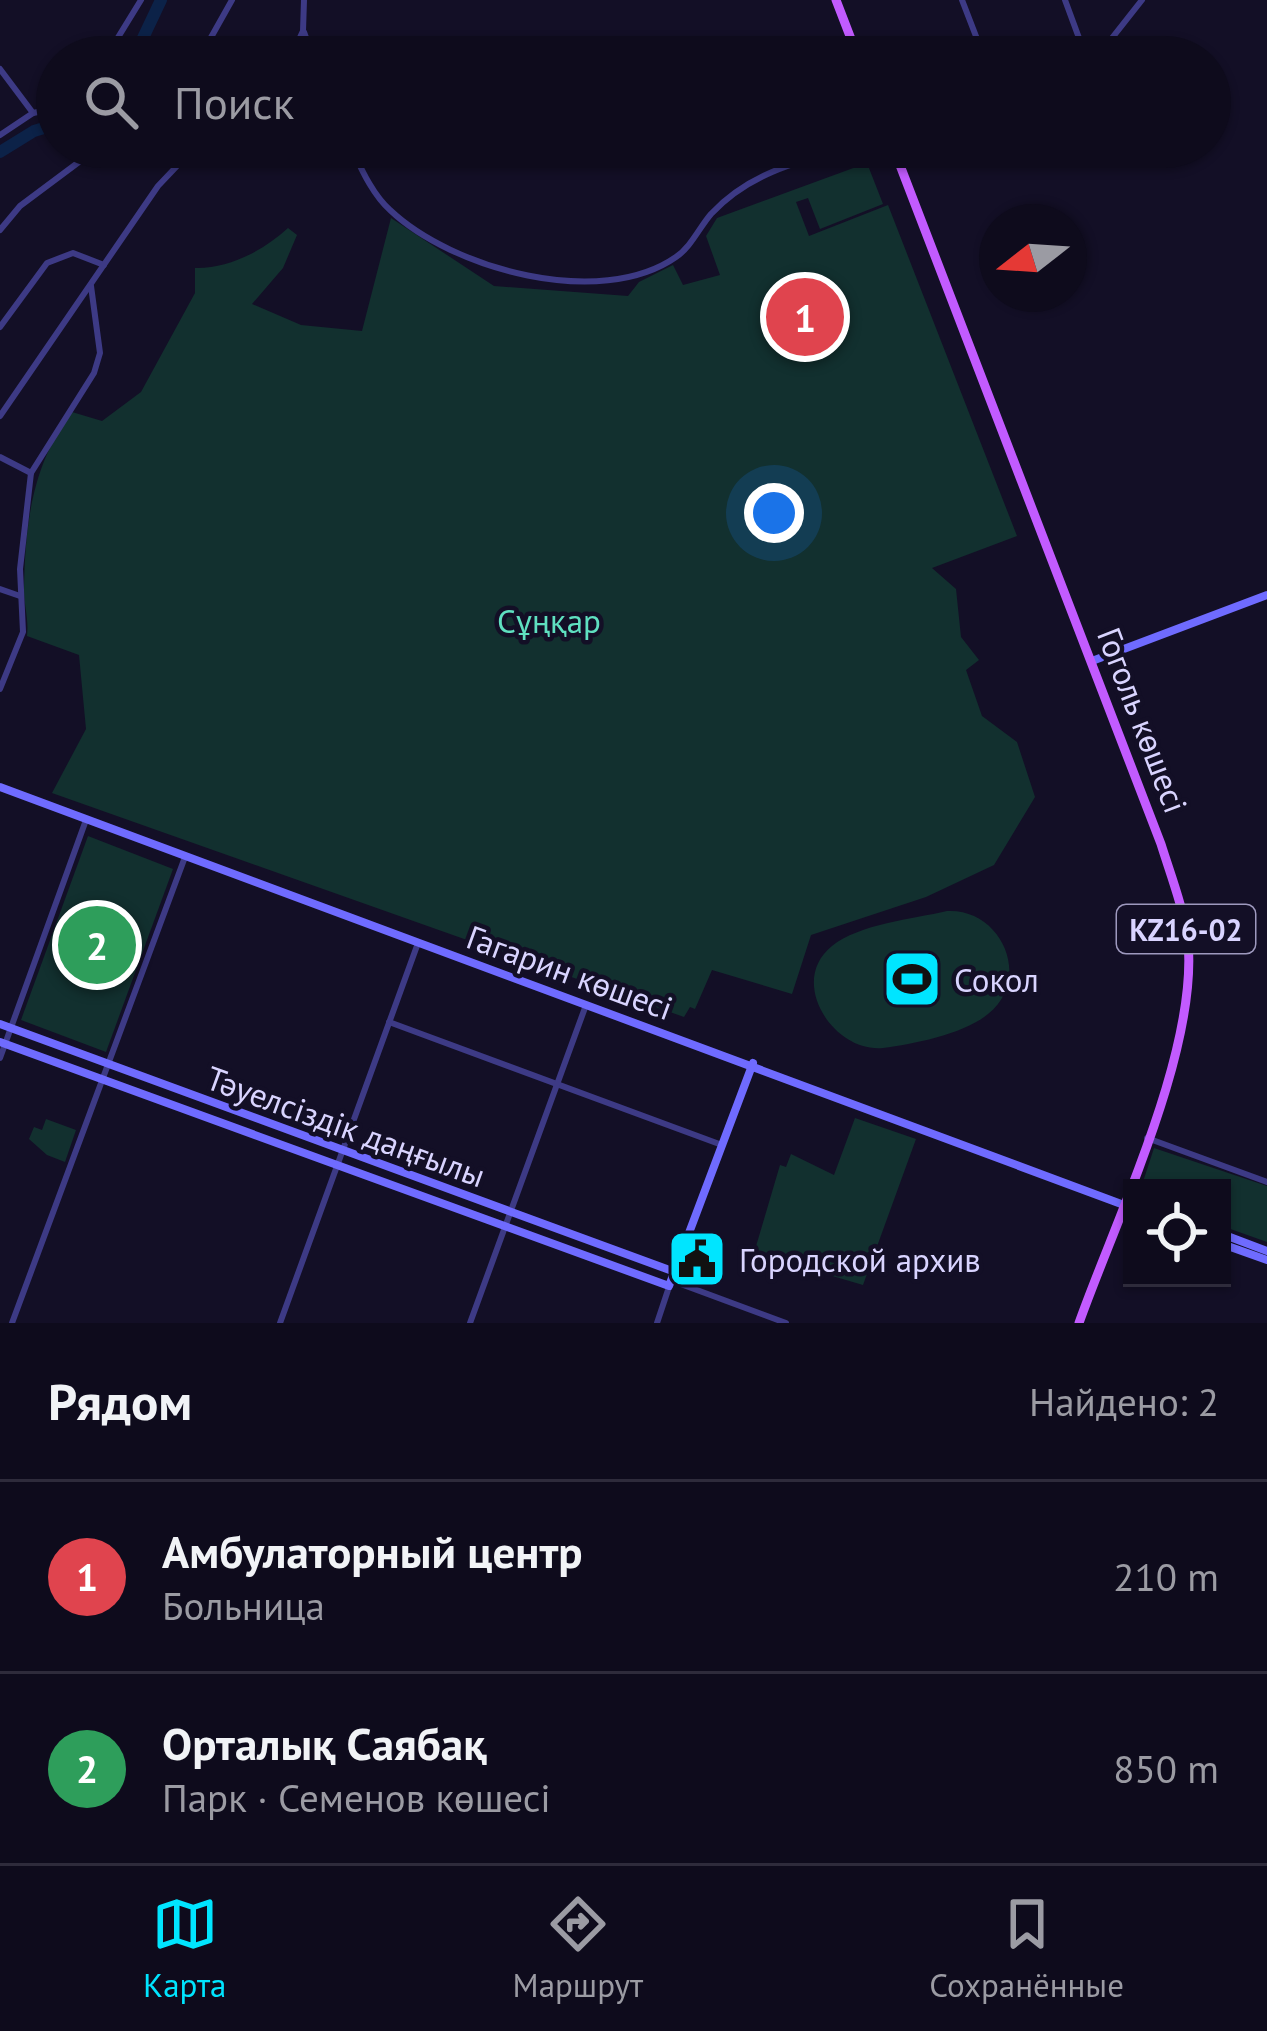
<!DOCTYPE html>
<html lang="ru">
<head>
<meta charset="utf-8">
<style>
	:root { --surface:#0e0b1c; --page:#171425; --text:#f1f3f6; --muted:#9b9ba3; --line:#2e2b3b; --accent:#00e5ff }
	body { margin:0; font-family:"PT Sans",sans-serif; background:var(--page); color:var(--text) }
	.controls { position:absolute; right:36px; bottom:36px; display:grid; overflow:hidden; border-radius:0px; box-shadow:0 3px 9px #0004 }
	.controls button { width:108px; height:108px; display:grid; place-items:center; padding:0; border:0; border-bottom:3px solid var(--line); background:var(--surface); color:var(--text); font:60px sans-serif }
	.compass { position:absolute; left:979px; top:204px; width:108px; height:108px; border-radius:50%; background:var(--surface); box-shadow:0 3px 9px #0004; rotate:253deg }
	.you { position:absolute; left:774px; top:513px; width:42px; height:42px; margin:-30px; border:9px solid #fff; border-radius:50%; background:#1a73e8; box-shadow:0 0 0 18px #1a73e833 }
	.badge { display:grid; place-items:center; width:78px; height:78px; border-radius:50%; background:var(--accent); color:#fff; font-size:39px; font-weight:700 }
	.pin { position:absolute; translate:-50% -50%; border:6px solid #fff; box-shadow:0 3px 12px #0006 }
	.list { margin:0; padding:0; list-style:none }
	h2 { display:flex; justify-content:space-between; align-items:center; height:156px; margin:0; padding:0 48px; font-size:51px }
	h2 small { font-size:39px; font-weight:400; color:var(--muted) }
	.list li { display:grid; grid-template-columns:78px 1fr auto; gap:36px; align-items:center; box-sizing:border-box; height:192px; padding:0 48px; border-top:3px solid var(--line) }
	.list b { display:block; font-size:45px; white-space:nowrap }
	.list p { margin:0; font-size:39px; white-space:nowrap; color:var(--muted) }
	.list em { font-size:39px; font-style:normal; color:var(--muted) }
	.icon { flex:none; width:66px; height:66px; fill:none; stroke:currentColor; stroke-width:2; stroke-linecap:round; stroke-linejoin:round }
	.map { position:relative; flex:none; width:1267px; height:1323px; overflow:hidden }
	.search { position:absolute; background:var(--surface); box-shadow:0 3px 9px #0004; left:36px; right:36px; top:36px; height:132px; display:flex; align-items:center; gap:30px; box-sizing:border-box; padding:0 42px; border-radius:66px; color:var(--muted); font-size:45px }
	.sheet { height:540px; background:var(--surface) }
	nav { display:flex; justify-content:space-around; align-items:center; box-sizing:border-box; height:168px; border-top:3px solid var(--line); background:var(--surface); font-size:33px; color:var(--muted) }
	nav a { display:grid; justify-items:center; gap:6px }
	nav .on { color:var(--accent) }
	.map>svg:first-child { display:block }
	.green { fill:#12302f }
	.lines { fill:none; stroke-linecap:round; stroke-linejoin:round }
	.river { stroke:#0c2248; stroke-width:12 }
	.street { stroke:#3d3a85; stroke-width:6 }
	.secondary { stroke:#6f6bff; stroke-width:8 }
	.primary { stroke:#c25bff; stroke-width:9 }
	.labels { text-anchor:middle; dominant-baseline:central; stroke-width:9; stroke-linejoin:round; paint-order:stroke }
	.shield { fill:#130f26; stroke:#9e99be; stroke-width:3 }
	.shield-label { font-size:30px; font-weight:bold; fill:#d9d4ff }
	.park-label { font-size:33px; fill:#5fe0c0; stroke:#130f26 }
	.street-label { font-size:33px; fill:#d9d4ff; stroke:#130f26 }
	.poi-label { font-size:33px; fill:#d9d4ff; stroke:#130f26; text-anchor:start }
</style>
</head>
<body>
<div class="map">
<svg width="1267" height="1323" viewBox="0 0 1267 1323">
	<rect width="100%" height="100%" fill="#130f26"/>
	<g class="green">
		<path d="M867,163l16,41 -63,25 -12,-31 -12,4 13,34 79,-31 129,331 -85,32 24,21 5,48 18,23 -13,10 16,46 35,26 18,55 -41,68 -68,32 -115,38 -19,59 -80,-24 -17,39 -5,-2 -6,10 -632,-224 34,-64 -7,-74 -52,-19c2,-17 -3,-30 -3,-46 1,-65 8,-126 48,-178l30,9 39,-29 54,-99v-25c33,1 68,-17 93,-40l9,7 -14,33 -31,36 49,21 61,6 29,-113 103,68 134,10 11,-14 34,-17 10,20 37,-10 -14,-39 11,-18z"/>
		<path d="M88,836l85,33 -67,183 -85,-32z"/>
		<path d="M947,911c54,-3 86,67 41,103 -24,20 -74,30 -105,34 -49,5 -96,-66 -51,-102 27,-22 81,-27 115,-35z"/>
		<path d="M855,1118l61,21 -53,146 -109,-32 26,-88 6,2 5,-13 43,21z"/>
		<path d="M46,1119l30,11 -11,32 -18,-7 -18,-16 5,-12 8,3z"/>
		<path d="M1154,1148l113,38v56l-45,-16v-38h-81z"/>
	</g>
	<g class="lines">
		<g class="river">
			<path d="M134,57l27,-57"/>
			<path d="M0,152l34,-21 23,-7"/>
		</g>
		<g class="street">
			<path d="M962,0l22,57"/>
			<path d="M1065,0l21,57"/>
			<path d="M304,32l9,25"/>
			<path d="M106,57l35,-57"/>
			<path d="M200,57l32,-57"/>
			<path d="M291,57l12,-26 1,-31"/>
			<path d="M1089,57l12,-5 41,-52"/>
			<path d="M0,69l33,44"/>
			<path d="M0,135l33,-22 24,-5"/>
			<path d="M351,147c10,21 21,47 39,63 62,59 210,100 286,47 15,-10 23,-29 35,-43 38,-41 88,-53 140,-67"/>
			<path d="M0,230l20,-24 79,-59"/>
			<path d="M0,327l47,-64 26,-10 31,12"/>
			<path d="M0,416l158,-230 37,-39"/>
			<path d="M0,457l31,16"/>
			<path d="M0,589l20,7"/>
			<path d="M0,689l23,-57 -3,-63 11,-96 63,-100 6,-20 -9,-67"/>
			<path d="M389,1022l333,123"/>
			<path d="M0,1058l86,-238"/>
			<path d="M1147,1138l120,44"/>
			<path d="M678,1283l108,40"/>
			<path d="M12,1323l173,-466"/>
			<path d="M280,1323l138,-380"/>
			<path d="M470,1323l116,-318"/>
			<path d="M657,1323l12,-36"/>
		</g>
		<g class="secondary">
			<path d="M1092,661l175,-66"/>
			<path d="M0,787l1132,421"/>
			<path d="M0,1024l675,248"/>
			<path d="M0,1042l669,244 84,-223"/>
			<path d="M1222,1234l45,17"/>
			<path d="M1222,1244l45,16"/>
		</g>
		<g class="primary">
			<path d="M836,0l22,57"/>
			<path d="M893,147l268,697c10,32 23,65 27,98 10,109 -72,277 -109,381"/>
		</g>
	</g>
	<defs>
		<g id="stadium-square" transform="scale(3)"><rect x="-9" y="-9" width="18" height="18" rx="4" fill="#00e5ff" stroke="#130f26"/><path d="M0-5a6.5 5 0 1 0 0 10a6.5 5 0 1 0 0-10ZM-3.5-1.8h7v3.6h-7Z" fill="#111"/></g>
		<g id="civic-square" transform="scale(3)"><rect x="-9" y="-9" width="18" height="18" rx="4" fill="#00e5ff" stroke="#130f26"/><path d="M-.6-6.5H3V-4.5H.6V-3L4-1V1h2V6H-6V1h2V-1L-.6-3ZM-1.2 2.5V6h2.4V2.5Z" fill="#111"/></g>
	</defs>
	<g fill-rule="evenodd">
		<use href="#stadium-square" x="912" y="979"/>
		<use href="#civic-square" x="697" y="1259"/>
	</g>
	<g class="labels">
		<rect class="shield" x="1117" y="905" width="138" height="48" rx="9"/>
		<g class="shield-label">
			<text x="1186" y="929">KZ16-02</text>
		</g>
		<g class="park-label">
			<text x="549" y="620">Сұңқар</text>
		</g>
		<g class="street-label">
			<text transform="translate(1143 720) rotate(69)">Гоголь көшесі</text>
			<text transform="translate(570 972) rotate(20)">Гагарин көшесі</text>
			<text transform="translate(346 1126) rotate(20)">Тәуелсіздік даңғылы</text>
		</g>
		<g class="poi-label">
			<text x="954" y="979">Сокол</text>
			<text x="739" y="1259">Городской архив</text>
		</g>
	</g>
</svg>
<div class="controls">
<button><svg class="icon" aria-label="locate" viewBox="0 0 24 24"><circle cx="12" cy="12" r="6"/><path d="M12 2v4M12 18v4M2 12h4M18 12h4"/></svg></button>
</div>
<svg class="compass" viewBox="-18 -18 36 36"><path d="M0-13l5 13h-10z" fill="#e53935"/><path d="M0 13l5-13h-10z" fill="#9b9ba3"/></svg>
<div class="you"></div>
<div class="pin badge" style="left:805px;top:317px;background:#e0444e">1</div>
<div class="pin badge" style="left:97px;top:945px;background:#2e9e5b">2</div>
<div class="search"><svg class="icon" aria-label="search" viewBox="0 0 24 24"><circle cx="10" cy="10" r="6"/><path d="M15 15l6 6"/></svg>Поиск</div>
</div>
<section class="sheet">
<h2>Рядом<small>Найдено: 2</small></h2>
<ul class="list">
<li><span class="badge" style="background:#e0444e">1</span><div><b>Амбулаторный центр</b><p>Больница</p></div><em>210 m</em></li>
<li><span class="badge" style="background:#2e9e5b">2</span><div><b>Орталық Саябақ</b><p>Парк · Семенов көшесі</p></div><em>850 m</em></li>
</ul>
</section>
<nav>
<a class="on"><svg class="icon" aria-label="map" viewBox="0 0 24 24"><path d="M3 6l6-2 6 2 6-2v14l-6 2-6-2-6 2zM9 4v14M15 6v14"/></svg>Карта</a>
<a><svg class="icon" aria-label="directions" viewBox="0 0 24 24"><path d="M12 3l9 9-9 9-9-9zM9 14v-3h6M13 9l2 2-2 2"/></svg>Маршрут</a>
<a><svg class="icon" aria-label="saved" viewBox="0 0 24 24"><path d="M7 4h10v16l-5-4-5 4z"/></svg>Сохранённые</a>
</nav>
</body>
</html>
